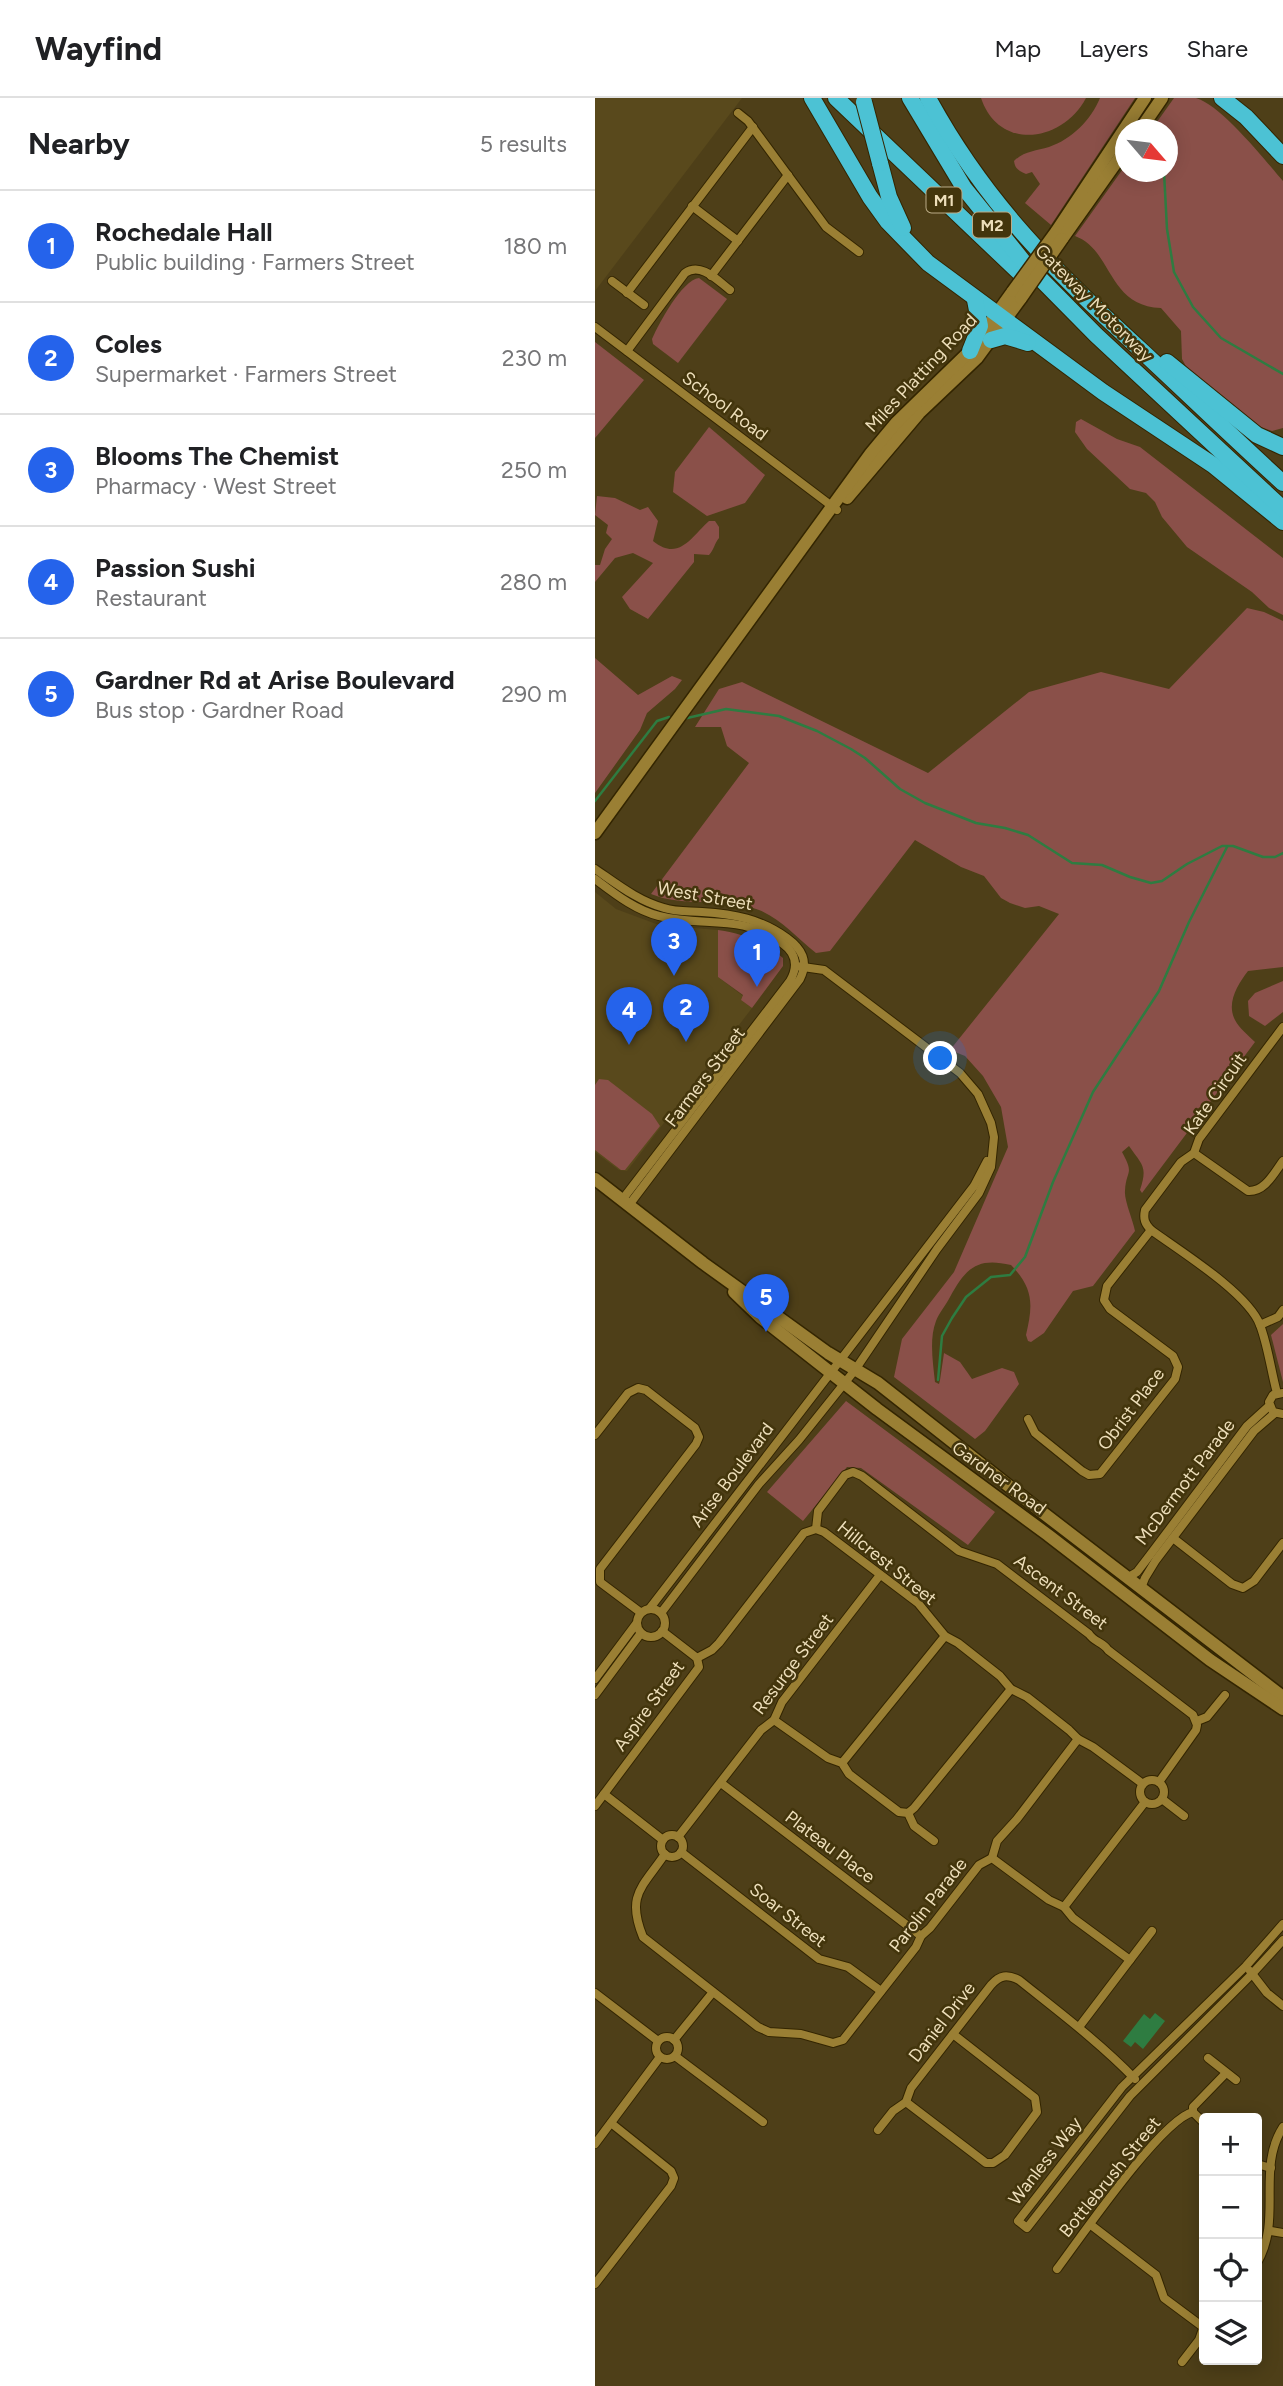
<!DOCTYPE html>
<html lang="en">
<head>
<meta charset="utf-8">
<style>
	:root { --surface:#fff; --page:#f6f6f6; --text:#202124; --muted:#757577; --line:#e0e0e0; --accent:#2563eb }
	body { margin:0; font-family:Figtree,sans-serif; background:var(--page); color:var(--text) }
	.controls { position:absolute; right:21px; bottom:21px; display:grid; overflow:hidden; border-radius:7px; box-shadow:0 4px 18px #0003 }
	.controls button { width:63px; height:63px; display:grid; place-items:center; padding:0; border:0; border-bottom:2px solid var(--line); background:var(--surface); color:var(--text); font:35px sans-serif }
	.compass { position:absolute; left:520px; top:21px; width:63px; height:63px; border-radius:50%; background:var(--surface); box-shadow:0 4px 18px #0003; rotate:118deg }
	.you { position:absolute; left:346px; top:961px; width:24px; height:24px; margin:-18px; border:5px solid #fff; border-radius:50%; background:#1a73e8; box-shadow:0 0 0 10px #1a73e833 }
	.badge { display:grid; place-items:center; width:46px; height:46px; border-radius:50%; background:var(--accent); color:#fff; font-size:23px; font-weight:700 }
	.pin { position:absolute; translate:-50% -58px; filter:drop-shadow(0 2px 4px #0008) }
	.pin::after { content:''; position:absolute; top:37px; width:24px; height:21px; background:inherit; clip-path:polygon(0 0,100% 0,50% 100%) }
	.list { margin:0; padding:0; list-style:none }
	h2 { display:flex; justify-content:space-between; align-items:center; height:91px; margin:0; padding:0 28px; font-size:30px }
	h2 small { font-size:23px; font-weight:400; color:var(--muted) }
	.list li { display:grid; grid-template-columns:46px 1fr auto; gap:21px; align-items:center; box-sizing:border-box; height:112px; padding:0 28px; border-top:2px solid var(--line) }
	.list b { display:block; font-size:26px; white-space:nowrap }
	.list p { margin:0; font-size:23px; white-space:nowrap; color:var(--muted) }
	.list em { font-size:23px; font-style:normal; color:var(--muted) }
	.icon { flex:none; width:38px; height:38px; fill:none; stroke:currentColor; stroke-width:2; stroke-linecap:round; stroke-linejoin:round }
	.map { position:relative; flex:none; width:688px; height:2288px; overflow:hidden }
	header { display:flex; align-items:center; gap:42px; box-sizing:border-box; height:98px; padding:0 35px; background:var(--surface); border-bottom:2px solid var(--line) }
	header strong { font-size:33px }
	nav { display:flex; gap:38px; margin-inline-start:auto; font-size:24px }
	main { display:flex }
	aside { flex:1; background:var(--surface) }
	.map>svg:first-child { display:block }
	.built { fill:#59491c }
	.green { fill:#8a5049 }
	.water { fill:#2e7c41 }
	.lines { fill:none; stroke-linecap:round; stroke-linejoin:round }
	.stream { stroke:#2e7c41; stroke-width:2.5 }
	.street-casing { stroke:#332500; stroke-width:10 }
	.secondary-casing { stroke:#332500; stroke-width:15 }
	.highway-casing { stroke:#332500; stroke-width:18 }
	.street { stroke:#9a7f34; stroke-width:8 }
	.secondary { stroke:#9a7f34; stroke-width:12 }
	.highway { stroke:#4cc2d4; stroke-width:16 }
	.secondary-bridge-casing { stroke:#332500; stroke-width:15; stroke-linecap:butt }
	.highway-bridge-casing { stroke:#332500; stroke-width:18; stroke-linecap:butt }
	.secondary-bridge { stroke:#9a7f34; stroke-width:12 }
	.highway-bridge { stroke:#4cc2d4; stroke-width:16 }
	.labels { text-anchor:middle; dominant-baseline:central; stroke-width:5; stroke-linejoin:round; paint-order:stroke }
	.shield { fill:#43350c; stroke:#baab86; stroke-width:2 }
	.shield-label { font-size:16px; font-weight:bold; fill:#eddeba }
	.street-label { font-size:18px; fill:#eddeba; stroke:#43350c }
</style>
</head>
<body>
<header>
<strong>Wayfind</strong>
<nav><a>Map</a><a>Layers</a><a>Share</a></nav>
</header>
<main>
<aside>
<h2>Nearby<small>5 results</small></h2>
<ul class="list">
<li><span class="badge">1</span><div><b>Rochedale Hall</b><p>Public building · Farmers Street</p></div><em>180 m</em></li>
<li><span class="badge">2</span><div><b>Coles</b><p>Supermarket · Farmers Street</p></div><em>230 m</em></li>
<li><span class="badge">3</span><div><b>Blooms The Chemist</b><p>Pharmacy · West Street</p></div><em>250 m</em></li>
<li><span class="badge">4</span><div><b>Passion Sushi</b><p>Restaurant</p></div><em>280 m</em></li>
<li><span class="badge">5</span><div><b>Gardner Rd at Arise Boulevard</b><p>Bus stop · Gardner Road</p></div><em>290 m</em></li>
</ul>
</aside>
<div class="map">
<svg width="688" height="2288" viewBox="0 0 688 2288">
	<rect width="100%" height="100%" fill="#4e3f18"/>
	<g class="built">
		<path d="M0,0h147l-147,193z"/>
		<path d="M0,794l21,17 43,16 59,5v47l25,19 -2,4 11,8 -125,163 -8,-1 -24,-18z"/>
	</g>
	<g class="green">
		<path d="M386,0h105c-23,44 -87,54 -105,0z"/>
		<path d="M505,0h35l-84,127 -26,-22 15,-19 -8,-12 -6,2c-7,-3 -11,-5 -12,-13 10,-10 22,-10 35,-14 23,-8 42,-27 51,-49z"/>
		<path d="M579,0c6,0 16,0 22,0 25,7 69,62 87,83v247l-11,3 -14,-5 -70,-56 -6,-11 -1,-28 -20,-23c-54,-2 -48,-58 -86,-72l50,-70v6h42v-42l-15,-1z"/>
		<path d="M104,180l28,21 -49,64 -25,-19 -1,-5c7,-16 30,-59 47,-61z"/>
		<path d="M0,244l49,38 -49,58z"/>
		<path d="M486,321l36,20 23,8 143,111v57l-14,-7 -17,-16 -65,-45 -25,-30 -7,-15 -9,-9 -16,-4 -43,-40 -12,-17 1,-10z"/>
		<path d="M114,329l56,48 -20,28 -38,13 -34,-24 2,-20z"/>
		<path d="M2,398l18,2 25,12 8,-3 10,14 -5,20c26,21 38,-4 56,-20h6l4,6v11c-5,6 -5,12 -10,17l-15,-1v8l-46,57 -18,-10 -8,-12 31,-34 -20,-10 -18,5 -20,24v-17h5l5,-16 7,-10 -6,-6 2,-8 -13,-10z"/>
		<path d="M652,510l17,4 19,9v346l-35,4c-10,13 -22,32 -13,49 4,8 14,16 20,22l-113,151 -2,-3c8,-24 2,-25 -11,-44l-7,6c13,24 4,17 3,39 -1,9 8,29 10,40l-42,55 -20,5 -29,42 -13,9 -3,-1 -2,-6c7,-30 8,-46 -15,-70 -34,-8 -45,3 -61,32 -4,8 -11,16 -14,24 -7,18 -3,42 -1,61l4,2 1,-4 4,-27 16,9 12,17 30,-11 12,4 5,12 -34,47 -10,8 -81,-62 8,-38 52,-67 54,-125 -7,-40 -18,-31 -18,-20 -15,-6 109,-136 -20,-8 -14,2 -15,-5 -9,-5 -17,-22 -23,-9 -46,-27 -85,111 -14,2c-19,-15 -35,-34 -57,-43 -35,-13 -74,-2 -108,-16l98,-131 -22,-17 -6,-19h-26l24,-38 23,-7 186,91 101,-81 72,-20 68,17z"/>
		<path d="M0,560l43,37 34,-19 10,4 -7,9 -28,24 -7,17 -45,63z"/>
		<path d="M123,832c26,4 44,11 65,28v8l-31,42 -11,-8 2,-5 -25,-18z"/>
		<path d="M688,883v31l-18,14 -16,-10 -1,-15 7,-8z"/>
		<path d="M4,981l9,1 44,34 8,12 -35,44h-4l-26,-20v-65z"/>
		<path d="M688,1226v58l-12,-47z"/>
		<path d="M251,1303l149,111 -27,33 -107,-77 -14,-1 -44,54 -36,-29z"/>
	</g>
	<path class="water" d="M560,1915l10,8 -22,28 -8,-7 -4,5 -8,-6 21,-27 6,5z"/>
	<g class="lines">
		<g class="stream">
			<path d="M569,74l3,57 7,43 19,35 28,31 62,36"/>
			<path d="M88,621l43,-10 53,7 38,15 34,18 14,9 35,31 25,14 51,20 29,5 23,7 44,28 30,2 28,12 21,6 11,-2 25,-17 35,-18h11l30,11h12l8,-4"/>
			<path d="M0,703l62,-80 12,-4"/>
			<path d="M343,1282l4,-44 10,-18 14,-21 25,-20 19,-2 15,-18 28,-75 40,-90 66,-101 30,-69 38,-75"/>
		</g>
		<g class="street-casing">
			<g id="street">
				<path d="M143,15l10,8 78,106 33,25"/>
				<path d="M97,108l46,35"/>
				<path d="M116,178l77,-101"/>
				<path d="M17,183l32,24"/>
				<path d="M32,195l126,-166"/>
				<path d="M0,229l242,183"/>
				<path d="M32,253l58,-78c16,-11 32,7 45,17"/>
				<path d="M0,771c22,15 43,32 69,39 12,4 25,3 38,4 32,2 59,7 85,26 15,11 22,23 13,41l-171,226"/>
				<path d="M0,781c20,15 40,31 64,37 46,12 80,-4 124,28 14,10 15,23 7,37l-168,219"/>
				<path d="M599,1055l54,38c17,1 26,-18 35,-30"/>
				<path d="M665,1227l18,-8 5,-7"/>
				<path d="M682,1295c-6,-22 -9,-47 -17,-68 -12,-32 -80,-74 -109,-95 -6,-6 -8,-11 -6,-20l36,-48 13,-9 5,-14 84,-112"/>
				<path d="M688,1295l-10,2 -4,7 4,10 10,2"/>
				<path d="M433,1321l7,14 47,38 7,4 11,-1 75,-95 3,-12 -5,-11 -63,-47 -6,-9 3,-14 44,-56"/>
				<path d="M0,1337l33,-42 10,-5 8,2 49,38 4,9 -3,7 -96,125v13l40,30"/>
				<path d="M221,1431l2,-18 27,-36 8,-3 9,4 97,75 38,13 92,70c5,8 14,8 19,16l85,65 4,10 -1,5 -37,52"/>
				<path d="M578,1440l59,46 11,4 11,-7 29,-38"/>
				<path d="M532,1480l10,-6 13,-17 97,-129 22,-20"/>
				<path d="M546,1490l4,-10 11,-18 98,-129 21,-18"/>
				<path d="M55,1510l324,-422 13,-25"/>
				<circle cx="56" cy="1525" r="14"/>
				<path d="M66,1515l98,-129 40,-44 56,-70 82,-121 42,-56 12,-26 3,-30 -3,-14 -13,-29 -18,-21 -136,-103 -28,-4"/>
				<path d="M102,1560l15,-8 7,-7 85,-110 12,-4 8,3 94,71 27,33 13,7 42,33 11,13 16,8 42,33 9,9 15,8 50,37"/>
				<path d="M0,1581l41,-55"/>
				<path d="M0,1597l46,-62"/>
				<path d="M179,1622l54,38 14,5 7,11 50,38 9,1 6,13 20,15"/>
				<path d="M602,1623l10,-4 18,-22"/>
				<path d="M247,1665l103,-127"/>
				<circle cx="557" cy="1694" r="12"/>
				<path d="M126,1685l200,153"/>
				<path d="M9,1696l59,46"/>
				<path d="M567,1701l22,17"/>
				<path d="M0,1708l104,-139 -2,-9 -35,-27"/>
				<path d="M313,1715l6,-5 97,-119"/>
				<circle cx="77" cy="1748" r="11"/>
				<path d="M83,1739l83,-107 13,-10 8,-18 98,-127"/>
				<path d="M86,1754l138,107 29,8 33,24"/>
				<path d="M70,1756c-23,34 -39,41 -22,83l115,90 11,5 32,2 32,9 10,-3 73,-93 5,-11 9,-8 49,-63 13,-7 57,42 15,7 9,11 57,42"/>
				<path d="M397,1760l5,-17 20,-22 61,-80"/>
				<path d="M469,1809l81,-105"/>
				<path d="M688,1826l-37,42 -124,121 -104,134 9,7 103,-132 122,-122 31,-34"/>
				<path d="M655,1873l17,22 16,13"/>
				<path d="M0,1895l63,48"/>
				<path d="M484,1929l73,-96"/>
				<circle cx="72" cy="1950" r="11"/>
				<path d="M79,1942l39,-48"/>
				<path d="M80,1958l88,66"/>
				<path d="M613,1960l28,22"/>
				<path d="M311,2004l80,61h7l12,-8 32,-43 -2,-14 -82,-64"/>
				<path d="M609,2025l-11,-11v-5l33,-34"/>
				<path d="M283,2032l15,-19 13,-9 5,-14 80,-103c9,-10 16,-11 28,-5 40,32 80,62 116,99"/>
				<path d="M0,2046l65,-87"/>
				<path d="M662,2066l14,4"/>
				<path d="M496,2127l65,50 8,23 39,29"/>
				<path d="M676,2133l12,2"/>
				<path d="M662,2165c26,-44 -1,-94 26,-136"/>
				<path d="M462,2171c24,-32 104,-149 136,-157"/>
				<path d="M0,2186l76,-98 3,-8 -3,-7 -60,-48"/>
				<path d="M587,2264l17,-22 5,-14"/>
			</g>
		</g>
		<g class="secondary-casing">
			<g id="secondary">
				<path d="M545,32l22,-32"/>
				<path d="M461,134l89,-134"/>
				<path d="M467,141l63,-89"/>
				<path d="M252,400l72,-85 58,-55 44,-60"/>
				<path d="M0,735l276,-380 25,-30 74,-72 43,-60"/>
				<path d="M0,1081l108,84 125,90 50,30 160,126 245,188"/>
				<path d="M139,1194l26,25 117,92 171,126 162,125 73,49"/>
			</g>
		</g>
		<g class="highway-casing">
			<g id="highway">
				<path d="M217,0l58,99 18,25 40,41 175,129 110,73 70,57"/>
				<path d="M241,0l187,178"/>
				<path d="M315,0l54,90 58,72 74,75 187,174"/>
				<path d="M333,0c58,107 127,173 215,254 47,44 93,88 140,131"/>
				<path d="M627,0l24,19 37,39"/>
				<path d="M285,65l9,34 14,31"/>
				<path d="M396,242l14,-4 23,7"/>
				<path d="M375,253l10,-25 -5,-26"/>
				<path d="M572,264l90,73 26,12"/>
			</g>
		</g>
		<use href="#street" class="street"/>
		<use href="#secondary" class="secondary"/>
		<use href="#highway" class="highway"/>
		<g class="secondary-bridge-casing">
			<g id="secondary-bridge">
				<path d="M418,193l43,-59"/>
				<path d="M426,200l41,-59"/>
			</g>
		</g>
		<g class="highway-bridge-casing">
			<path id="highway-bridge" d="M269,4l16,61"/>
		</g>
		<use href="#secondary-bridge" class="secondary-bridge"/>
		<use href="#highway-bridge" class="highway-bridge"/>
	</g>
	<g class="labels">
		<g class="shield">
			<rect x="331.5" y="89.5" width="35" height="25" rx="5"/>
			<rect x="378" y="114.5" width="38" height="25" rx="5"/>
		</g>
		<g class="shield-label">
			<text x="349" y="102">M1</text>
			<text x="397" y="127">M2</text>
		</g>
		<g class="street-label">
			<text transform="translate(499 205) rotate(45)">Gateway Motorway</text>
			<text transform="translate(326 275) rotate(-47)">Miles Platting Road</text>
			<text transform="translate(130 308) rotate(37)">School Road</text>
			<text transform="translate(110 798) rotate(10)">West Street</text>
			<text transform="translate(110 979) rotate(-53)">Farmers Street</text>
			<text transform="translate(620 996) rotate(-55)">Kate Circuit</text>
			<text transform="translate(536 1311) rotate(-53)">Obrist Place</text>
			<text transform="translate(137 1377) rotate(-53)">Arise Boulevard</text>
			<text transform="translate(404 1380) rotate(36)">Gardner Road</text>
			<text transform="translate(590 1384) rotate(-53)">McDermott Parade</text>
			<text transform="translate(292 1465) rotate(39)">Hillcrest Street</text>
			<text transform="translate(466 1494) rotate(37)">Ascent Street</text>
			<text transform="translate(198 1566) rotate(-53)">Resurge Street</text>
			<text transform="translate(54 1608) rotate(-54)">Aspire Street</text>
			<text transform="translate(235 1749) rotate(37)">Plateau Place</text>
			<text transform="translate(333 1807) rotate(-52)">Parolin Parade</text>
			<text transform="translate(193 1817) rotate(38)">Soar Street</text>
			<text transform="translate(347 1924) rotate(-52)">Daniel Drive</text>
			<text transform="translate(450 2063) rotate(-52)">Wanless Way</text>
			<text transform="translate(515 2079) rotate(-51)">Bottlebrush Street</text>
		</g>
	</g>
</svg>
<div class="controls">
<button>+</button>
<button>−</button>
<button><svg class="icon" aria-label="locate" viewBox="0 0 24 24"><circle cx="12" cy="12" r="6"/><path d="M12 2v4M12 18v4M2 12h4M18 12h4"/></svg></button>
<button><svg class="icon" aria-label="layers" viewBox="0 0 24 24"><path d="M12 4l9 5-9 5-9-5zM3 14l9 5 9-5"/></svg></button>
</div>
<svg class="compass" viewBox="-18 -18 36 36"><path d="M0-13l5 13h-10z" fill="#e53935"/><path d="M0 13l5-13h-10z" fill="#757577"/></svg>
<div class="you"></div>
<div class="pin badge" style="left:162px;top:889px">1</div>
<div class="pin badge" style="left:91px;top:944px">2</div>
<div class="pin badge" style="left:79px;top:878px">3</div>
<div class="pin badge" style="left:34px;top:947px">4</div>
<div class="pin badge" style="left:171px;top:1234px">5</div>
</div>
</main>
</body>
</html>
